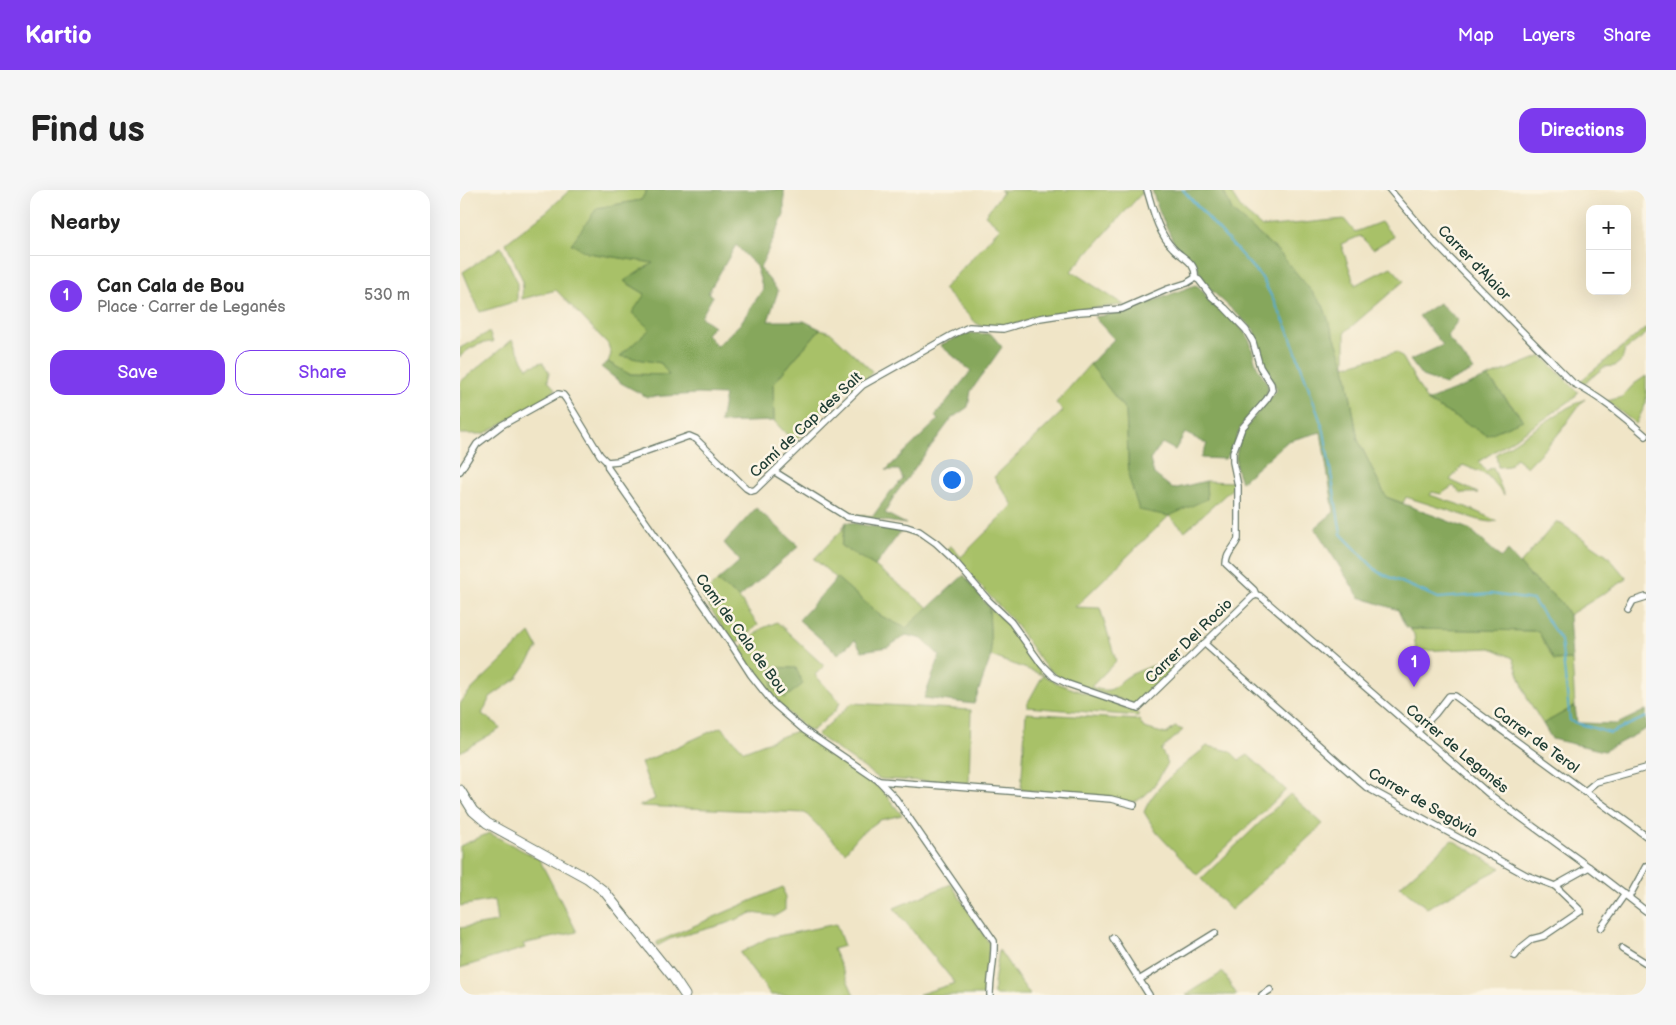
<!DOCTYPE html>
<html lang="en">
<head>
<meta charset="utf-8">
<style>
	:root { --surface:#fff; --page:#f6f6f6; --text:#222; --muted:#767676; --line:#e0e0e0; --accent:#7c3aed }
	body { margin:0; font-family:"Balsamiq Sans",sans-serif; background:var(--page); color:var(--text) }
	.controls { position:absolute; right:15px; top:15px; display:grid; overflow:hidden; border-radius:10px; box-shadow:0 5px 20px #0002 }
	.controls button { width:45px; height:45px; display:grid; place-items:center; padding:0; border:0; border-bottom:1px solid var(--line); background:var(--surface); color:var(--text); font:25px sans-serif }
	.you { position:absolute; left:491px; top:289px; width:18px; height:18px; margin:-12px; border:4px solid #fff; border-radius:50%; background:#1a73e8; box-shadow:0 0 0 8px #1a73e833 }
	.badge { display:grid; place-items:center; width:32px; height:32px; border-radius:50%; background:var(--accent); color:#fff; font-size:16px; font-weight:700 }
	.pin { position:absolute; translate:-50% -41px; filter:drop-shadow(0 1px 2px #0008) }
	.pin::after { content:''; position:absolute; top:26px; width:18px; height:15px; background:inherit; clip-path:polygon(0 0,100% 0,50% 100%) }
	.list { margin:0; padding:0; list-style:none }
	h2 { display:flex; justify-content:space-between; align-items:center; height:65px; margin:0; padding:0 20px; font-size:21px }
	h2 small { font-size:16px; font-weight:400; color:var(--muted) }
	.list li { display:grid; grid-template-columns:32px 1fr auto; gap:15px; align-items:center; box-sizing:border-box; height:80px; padding:0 20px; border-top:1px solid var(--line) }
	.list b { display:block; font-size:19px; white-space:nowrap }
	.list p { margin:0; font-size:16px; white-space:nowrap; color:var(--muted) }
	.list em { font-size:16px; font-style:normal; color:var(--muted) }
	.actions { display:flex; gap:10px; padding:15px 20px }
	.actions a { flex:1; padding:11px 0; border:1px solid var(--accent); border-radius:15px; text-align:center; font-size:18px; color:var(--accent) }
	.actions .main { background:var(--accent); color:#fff }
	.map { position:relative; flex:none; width:1186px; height:805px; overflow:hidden; border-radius:15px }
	header { display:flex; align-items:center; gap:30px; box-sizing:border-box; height:70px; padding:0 25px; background:var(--accent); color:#fff }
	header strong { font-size:24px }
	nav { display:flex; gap:28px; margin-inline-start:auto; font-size:18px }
	.intro { display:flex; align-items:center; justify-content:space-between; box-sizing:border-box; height:120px; padding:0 30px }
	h1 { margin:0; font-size:35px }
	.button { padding:12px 22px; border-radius:15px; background:var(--accent); color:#fff; font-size:18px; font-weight:700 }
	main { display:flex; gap:30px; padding:0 30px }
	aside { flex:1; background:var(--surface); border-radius:15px; box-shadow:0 5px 20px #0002 }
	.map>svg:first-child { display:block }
	.green { fill:#a8c167; stroke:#647f4e }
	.forest { fill:#86a75c; stroke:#527248; fill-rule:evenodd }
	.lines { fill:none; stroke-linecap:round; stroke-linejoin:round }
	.stream { stroke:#53add1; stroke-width:2 }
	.street-casing { stroke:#687867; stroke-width:8 }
	.secondary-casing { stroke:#687867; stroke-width:11 }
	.street { stroke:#fff; stroke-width:5.5 }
	.secondary { stroke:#fff; stroke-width:9 }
	.labels { text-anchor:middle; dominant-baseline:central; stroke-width:5; stroke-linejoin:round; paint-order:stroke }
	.street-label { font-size:15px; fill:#1f3d34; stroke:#fcf5e5 }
</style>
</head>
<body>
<header>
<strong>Kartio</strong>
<nav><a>Map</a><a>Layers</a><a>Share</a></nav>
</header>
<div class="intro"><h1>Find us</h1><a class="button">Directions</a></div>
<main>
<aside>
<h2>Nearby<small></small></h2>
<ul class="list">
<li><span class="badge">1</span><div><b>Can Cala de Bou</b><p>Place · Carrer de Leganés</p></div><em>530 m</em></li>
</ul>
<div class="actions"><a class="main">Save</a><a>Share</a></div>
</aside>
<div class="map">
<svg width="1186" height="805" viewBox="0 0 1186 805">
	<rect width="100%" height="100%" fill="#fcf5e5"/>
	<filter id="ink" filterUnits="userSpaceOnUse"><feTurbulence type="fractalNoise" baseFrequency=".02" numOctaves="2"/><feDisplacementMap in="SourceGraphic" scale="10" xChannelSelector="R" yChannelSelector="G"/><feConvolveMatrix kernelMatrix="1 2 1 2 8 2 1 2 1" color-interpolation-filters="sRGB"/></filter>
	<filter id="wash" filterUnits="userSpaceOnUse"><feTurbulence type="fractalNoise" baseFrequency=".0096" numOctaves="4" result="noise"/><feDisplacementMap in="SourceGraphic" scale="20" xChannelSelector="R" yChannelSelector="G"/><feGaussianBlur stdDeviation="1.12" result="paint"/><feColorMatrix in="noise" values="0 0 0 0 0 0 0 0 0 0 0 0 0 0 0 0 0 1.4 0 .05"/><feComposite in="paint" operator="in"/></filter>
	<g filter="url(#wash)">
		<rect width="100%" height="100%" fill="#f0e5c7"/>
		<g class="green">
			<path d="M110,0h77l-6,10 -44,8 -9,45 66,10 -29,19 20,12 6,35 -31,27 41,7 9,12 -41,-1 -21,-12 3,-8 -3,-10 -52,-54 -34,9 1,-18 -17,-38 40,-31z"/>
			<path d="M540,0h141l1,3 -71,78 53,34 -50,5 -68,16 -23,1 -7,-4 -33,-34 57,-61 -15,-13 18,-23z"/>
			<path d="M763,0h6l13,20 20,17 82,-8 11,13 26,-10 13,15 -21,12 -13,-13 -19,8 14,41 36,-18 13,14 -59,51v34l52,-14 6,6 24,43 60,34 36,-16 -35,-42 54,-21 36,36 -4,6 -31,22 -65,42 8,9 7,-4 11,28 -17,-20 -24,-10 -13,15 28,13h-17l-8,-7 -12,8 -9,-2 -2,3 36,12 31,14 -6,1 -12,-2 -73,-23 -3,6 -17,-6 -28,-57 -13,-74 -66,-114 -47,-41z"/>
			<path d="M41,57l16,34v20l-37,11 -17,-40z"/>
			<path d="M1186,138v6l-21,16 -3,10 -7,6 -11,1 -20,17 -5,-2z"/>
			<path d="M360,139l10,3 42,39 -4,8 -31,16 -43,47 -20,-21 -1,-37z"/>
			<path d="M29,142l4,10c-12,0 -25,6 -33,15v-9z"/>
			<path d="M52,150l15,28 15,-6 7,10 -1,9 7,8 -2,3 -15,11 -54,31h-24v-52z"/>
			<path d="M630,174l36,47 3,67 78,21 -1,-18 27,1 2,4 -50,45 -16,-15 -94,91 25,1 16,53 -25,26c27,9 21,-3 41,-13 10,-5 22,-8 33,-13l10,9 -38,35 -63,-21 -17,-8 -13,-11 -31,-44 -65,-70 2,-6 11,12 52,-52 -19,-28 69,-66 -7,-8z"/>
			<path d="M1186,186v27l-10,21 -29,-23 15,-4 12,-13z"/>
			<path d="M1125,209c-12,12 -19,27 -31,40 -8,9 -18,18 -27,28l-11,-9 -7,8 -11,1 -2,-13 71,-46z"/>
			<path d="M1097,331l50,34 20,24 -58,36 -9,-14 -29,-24 -11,-13z"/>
			<path d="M386,332l-5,24 34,20 54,42 -23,21 -25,-13 -67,-57 28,-29z"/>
			<path d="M257,391l22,17 19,27 -24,20 -32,-49z"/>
			<path d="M529,417l16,14 38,54 16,9 73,26 7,4 -1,2 -111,-9v-3l16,-29 -52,-19z"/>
			<path d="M317,432l47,44 -9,9 25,27 -5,9 -23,20 -5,-1 -30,-28 -22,-26 -17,-26 23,-21z"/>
			<path d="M950,439l128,2 16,29 18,-1 3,47 -32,18 -16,-26 -14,-40 -22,-10 -75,3 -2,-17z"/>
			<path d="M70,443l8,15 -22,31 -26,18 -8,17 15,10 3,5 -40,23v-48l7,-10z"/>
			<path d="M392,513l119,7 -2,73 -89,-4 -63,-44z"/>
			<path d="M566,523l113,7 5,8 22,6 9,-7 8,3 -22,20 7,13c-9,15 -18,33 -34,39l-113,-12z"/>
			<path d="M261,537l23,24 55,-21 83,60 20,25 -22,5 -20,14 -15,18 -40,-39 -166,-7 16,-7 -14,-36z"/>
			<path d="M747,556l23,5 9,9 9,-5 38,35 -89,85 -40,-42 -13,-21c11,-28 41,-47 63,-66z"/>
			<path d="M830,604l33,30 -92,86 -30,-31z"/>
			<path d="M29,643l50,26 38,73 -54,12 2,4 -65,20v-40l37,-6 -3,-22 -34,6v-60z"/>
			<path d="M992,650l49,28 -74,40 -27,-22z"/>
			<path d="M491,694l38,59 -2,52h-70l38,-12 -61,-75z"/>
			<path d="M323,697l2,11v12l-10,6 -23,-3 -24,10 -58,16 -13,7v-4z"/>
			<path d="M376,734l8,22 -11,3 21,46h-83l-31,-42 28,-15z"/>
			<path d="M539,760l31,45h-36v-12z"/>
			<path d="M763,782l14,23h-51z"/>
		</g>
		<g class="forest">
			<path d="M187,0h137v25l-24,53 18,23 -10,30h36l16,8 -47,55 1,37 -54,2 5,-28 -27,-1 -51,3 -26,-14 -20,-16 7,-5 21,12 40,1 -8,-12 -41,-7 30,-27 -18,-16 13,-19 -21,-13 29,-18 -65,-10 -17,-9 26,-36 44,-8zM276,55l20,21 7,23 -23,35 -23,22 -11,-12 8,-8 -13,-9 12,-21 -5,-3z"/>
			<path d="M692,0h71l9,21 47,41 44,53 22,61 13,74 28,57 85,33 30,28 7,-7 23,26 29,24 9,14 3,44 -18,1 -16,-29 -128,-2 -5,-3 -7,-16 -39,-13 -44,-69 19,-16 -13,-80 -33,9 -47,41c-2,-6 -5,-13 -5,-19 -2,-28 25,-54 41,-73l-15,-30 -8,-30 -44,-41 -9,-12 -5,-14 -21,-18 -16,-34z"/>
			<path d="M735,95c7,2 8,8 13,13 11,10 34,27 41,41 4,9 4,20 9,29 3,7 10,12 10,20 0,12 -15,22 -22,31 -10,13 -11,30 -21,40l-24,-1 6,-14 -22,-11 -10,17 -13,-7 -12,17 4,14 19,15 33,-8 1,18 -38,17 -30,-6 -10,-32 -3,-67 -36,-47 24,-25 -20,-22 31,-5z"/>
			<path d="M979,113l19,17 -11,16 27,34 -29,14 -23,-8 -12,-16 33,-15 -24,-29z"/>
			<path d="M508,143l23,1 11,13 -31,44 -3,16 -16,11 -58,78 -9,17 21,11 -56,-8 1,-2 22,2 18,-25 12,-12 -4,-9h-13l52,-50 -3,-4 36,-45 -31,-26z"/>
			<path d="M1028,187l35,43 -36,15 -60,-34z"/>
			<path d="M296,318l43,38 -60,52 -22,-17 23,-20 -16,-18z"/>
			<path d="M386,332l55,9 -26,35 -34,-20z"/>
			<path d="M504,385l25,32 2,49 -17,48 -50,-6 16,-42 -18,-17 -16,-4 -18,12 -26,4 -7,-11 -17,14 -39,-34 38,-42 44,38 25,12z"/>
			<path d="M311,477l25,1 7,16 -18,14 -13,-11z"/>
			<path d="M1115,516l2,17 40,1 29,-14v19l-42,22 -52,-12 -9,-15z"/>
		</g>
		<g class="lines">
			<path class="stream" d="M723,0l79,88 25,49 37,104 17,103 37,38 60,26 53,-4 42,6 28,40 9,81 40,12 36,-16"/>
		</g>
	</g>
	<g filter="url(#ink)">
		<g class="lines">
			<g class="street-casing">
				<g id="street">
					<path d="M930,0l46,54 137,139c27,14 50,33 73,53"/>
					<path d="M735,88l4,2 13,17 13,11 21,22 7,12 7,25 11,17 1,6 -5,9 -25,29 -9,24v10l5,24v53c-4,10 -12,14 -12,25l28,26 2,5"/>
					<path d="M147,272l1,6 123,176 20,31 23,29 30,26 75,51 17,18 98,142c1,18 -4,36 -4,54"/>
					<path d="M0,281l17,-27 25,-19 56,-31 5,1 3,4 34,56 7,7 11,-1 71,-25 7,3 50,49 5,3 4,-1 108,-105 89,-50 17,-8 34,2 37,-11 39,-6 43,-3 46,-20 19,-6 8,-5c2,-16 -13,-20 -22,-30 -15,-15 -20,-38 -26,-58"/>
					<path d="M315,282l72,45 60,10 12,4 17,12 17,16 36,42 22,21 31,43 12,12 14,7 70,24 114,-111 4,-2 4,1 230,199 99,72 57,44"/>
					<path d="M1168,420l5,-9 13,-4"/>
					<path d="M745,454l161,143 160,88 29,11 26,25 -37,25 -12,3 -10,8 -7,9"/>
					<path d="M957,542l18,-18 14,-18h6l191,140"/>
					<path d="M419,591l232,18 23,6"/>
					<path d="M1124,602l12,-10 50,-14"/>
					<path d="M1095,696l34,-19"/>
					<path d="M1169,707l17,-31"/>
					<path d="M1141,738l24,-34"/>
					<path d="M653,748l36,57"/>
					<path d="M1162,758l24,15"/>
					<path d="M679,790l76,-47"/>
					<path d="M802,805l8,-5"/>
				</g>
			</g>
			<g class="secondary-casing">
				<path id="secondary" d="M0,600l13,21 14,12 100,55 17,13 69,86 12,18"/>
			</g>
			<use href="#street" class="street"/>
			<use href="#secondary" class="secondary"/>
		</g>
	</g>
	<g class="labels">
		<g class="street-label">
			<text transform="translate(1014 73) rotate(46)">Carrer d'Alaior</text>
			<text transform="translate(346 235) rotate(-43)">Camí de Cap des Salt</text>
			<text transform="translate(281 444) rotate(54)">Camí de Cala de Bou</text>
			<text transform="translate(729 451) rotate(-44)">Carrer Del Rocio</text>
			<text transform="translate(1076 550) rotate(36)">Carrer de Terol</text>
			<text transform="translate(997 559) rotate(40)">Carrer de Leganés</text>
			<text transform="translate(963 613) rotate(30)">Carrer de Segòvia</text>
		</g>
	</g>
</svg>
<div class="controls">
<button>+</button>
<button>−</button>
</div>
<div class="you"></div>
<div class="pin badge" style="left:954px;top:497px">1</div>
</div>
</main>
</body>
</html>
